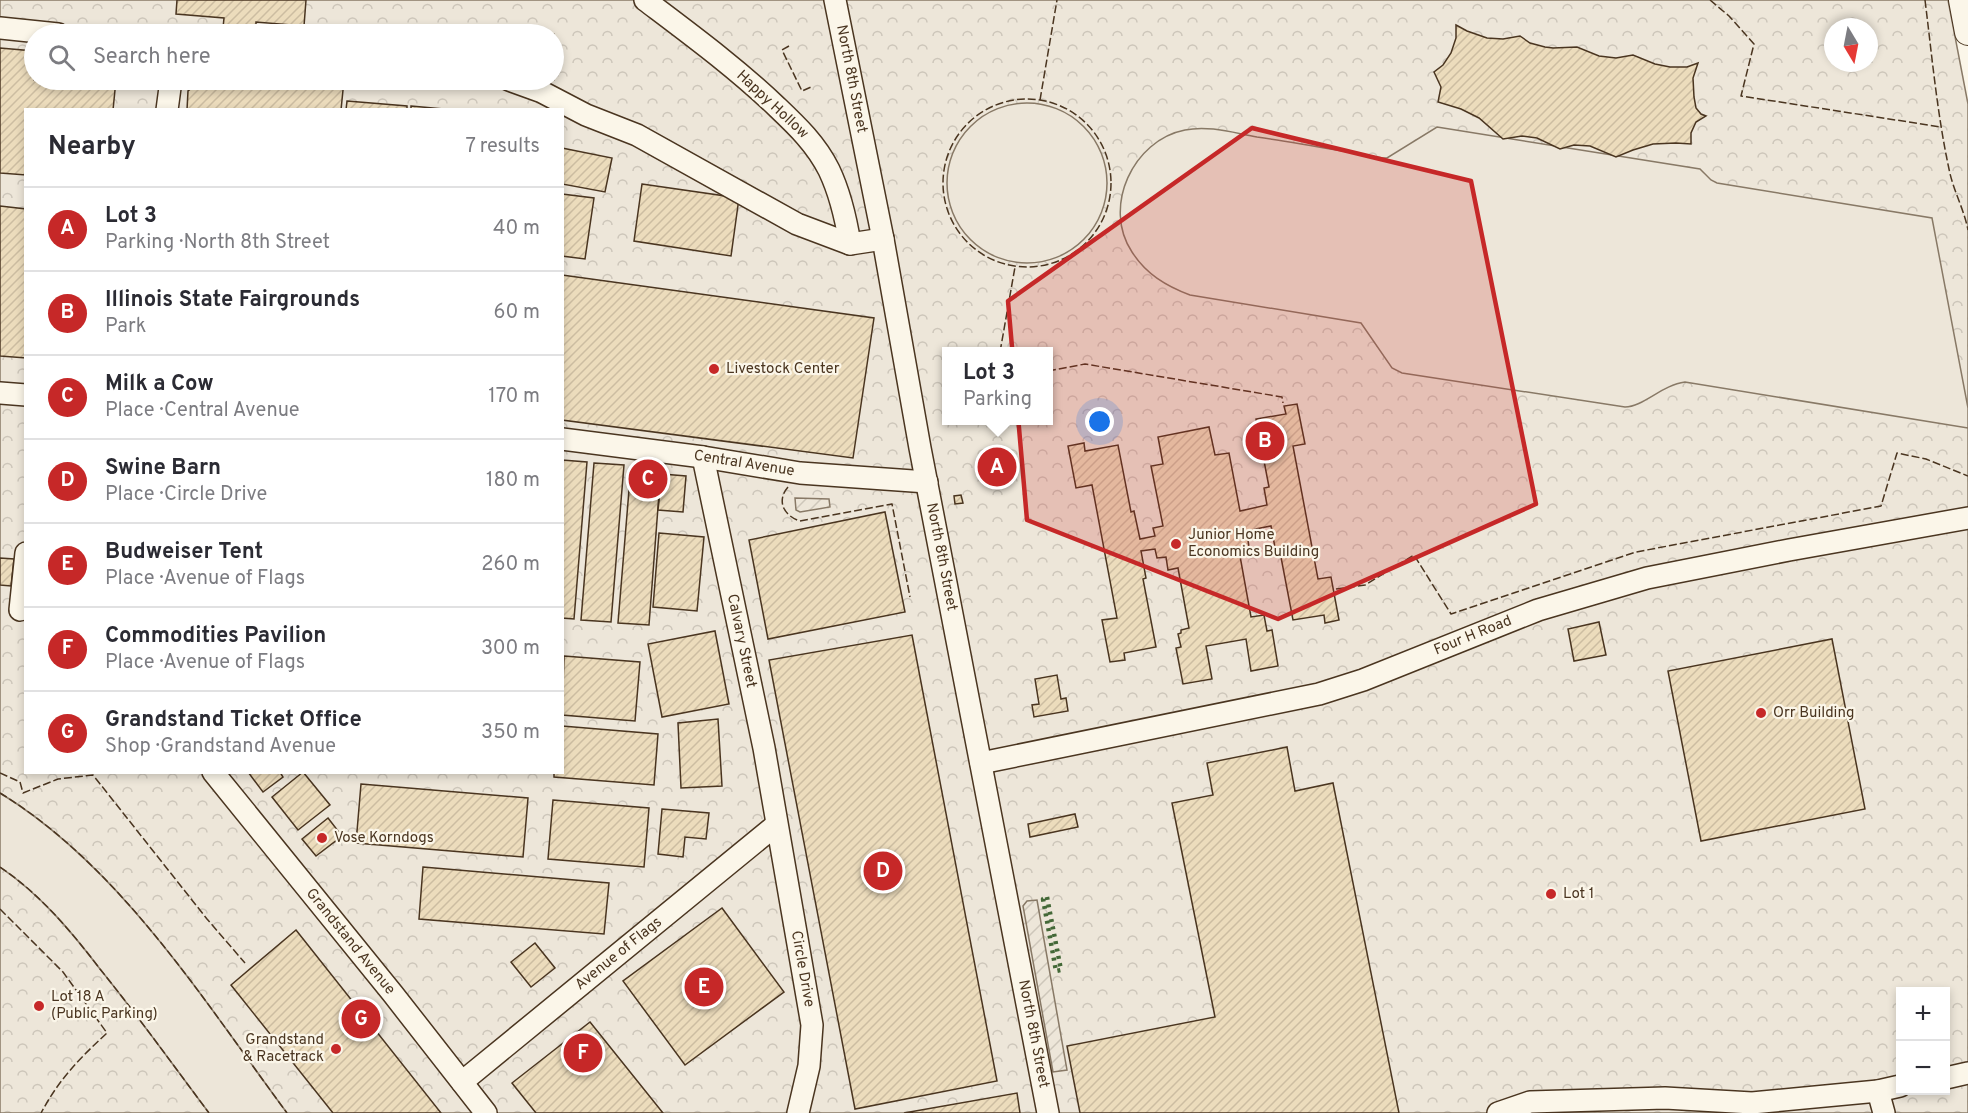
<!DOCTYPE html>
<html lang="en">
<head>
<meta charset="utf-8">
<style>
	:root { --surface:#fff; --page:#f2f2f3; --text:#2b2b33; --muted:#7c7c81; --line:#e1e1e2; --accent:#c62828 }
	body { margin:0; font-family:Overpass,sans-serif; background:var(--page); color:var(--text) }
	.controls { position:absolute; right:18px; bottom:18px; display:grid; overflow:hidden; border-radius:0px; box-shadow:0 3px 9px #0003 }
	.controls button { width:54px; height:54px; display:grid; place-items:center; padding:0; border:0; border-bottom:2px solid var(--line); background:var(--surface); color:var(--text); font:30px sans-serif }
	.compass { position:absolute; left:1824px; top:18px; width:54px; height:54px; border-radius:50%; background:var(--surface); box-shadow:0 3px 9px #0003; rotate:170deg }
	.you { position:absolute; left:1100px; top:422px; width:21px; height:21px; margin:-15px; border:4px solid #fff; border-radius:50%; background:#1a73e8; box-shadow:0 0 0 9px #1a73e833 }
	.badge { display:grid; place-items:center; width:39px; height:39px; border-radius:50%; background:var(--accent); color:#fff; font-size:20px; font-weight:700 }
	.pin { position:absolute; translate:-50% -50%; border:3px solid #fff; box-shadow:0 2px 6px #0006 }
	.popup { position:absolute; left:942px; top:347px; width:111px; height:78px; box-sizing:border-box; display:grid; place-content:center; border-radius:0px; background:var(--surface); filter:drop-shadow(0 2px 4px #0005); font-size:20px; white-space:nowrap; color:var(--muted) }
	.popup b { font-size:22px; color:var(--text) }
	.popup::after { content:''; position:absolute; left:50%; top:100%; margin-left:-12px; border:12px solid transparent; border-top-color:var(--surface) }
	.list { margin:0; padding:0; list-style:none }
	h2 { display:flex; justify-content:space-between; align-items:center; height:78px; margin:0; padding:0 24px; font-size:26px }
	h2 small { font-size:20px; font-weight:400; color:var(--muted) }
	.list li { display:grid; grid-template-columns:39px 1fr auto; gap:18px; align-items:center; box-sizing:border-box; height:84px; padding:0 24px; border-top:2px solid var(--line) }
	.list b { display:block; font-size:22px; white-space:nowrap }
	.list p { margin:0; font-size:20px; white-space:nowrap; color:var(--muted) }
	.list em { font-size:20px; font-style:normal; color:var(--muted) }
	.icon { flex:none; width:33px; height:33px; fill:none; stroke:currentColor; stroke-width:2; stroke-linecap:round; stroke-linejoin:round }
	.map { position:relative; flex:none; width:1968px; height:1113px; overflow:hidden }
	.search { position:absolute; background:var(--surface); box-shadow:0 3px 9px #0003; left:24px; top:24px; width:540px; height:66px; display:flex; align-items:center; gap:15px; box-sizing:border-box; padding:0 21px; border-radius:33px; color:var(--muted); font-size:22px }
	.panel { position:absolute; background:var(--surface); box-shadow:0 3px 9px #0003; left:24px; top:108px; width:540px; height:666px; border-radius:0px }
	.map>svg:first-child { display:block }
	.park { fill:url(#park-crowns); stroke:#887966; stroke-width:1.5; fill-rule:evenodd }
	.garden { fill:url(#garden-furrows); stroke:#887966; stroke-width:1.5 }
	.pitch { fill:#ede6d9; stroke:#887966; stroke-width:1.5 }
	.building { fill:url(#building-hatch); stroke:#4a3520; stroke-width:1.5 }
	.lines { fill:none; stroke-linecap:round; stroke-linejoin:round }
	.minor-casing { stroke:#4a3520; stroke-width:24 }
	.major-casing { stroke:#4a3520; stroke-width:28 }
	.minor { stroke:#fbf6e9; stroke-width:21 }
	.major { stroke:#fbf6e9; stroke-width:26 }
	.hedge { stroke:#436837; stroke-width:4.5; stroke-dasharray:3 4.5; stroke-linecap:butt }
	.fence { stroke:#4a3520; stroke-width:1.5; stroke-dasharray:8 3; stroke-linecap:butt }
	.marked { fill:#c62828; fill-opacity:0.2; stroke:#c62828; stroke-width:4.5; stroke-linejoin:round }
	.poi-dot { fill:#c62828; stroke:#fbf6e9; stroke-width:2 }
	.labels { text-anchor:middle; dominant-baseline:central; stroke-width:4.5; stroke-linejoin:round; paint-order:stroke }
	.street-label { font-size:15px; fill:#4a3520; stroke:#fbf6e9 }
	.poi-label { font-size:15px; fill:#4a3520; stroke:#fbf6e9; text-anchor:start }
</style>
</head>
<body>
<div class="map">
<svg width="1968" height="1113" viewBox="0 0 1968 1113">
	<defs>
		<pattern id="park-crowns" width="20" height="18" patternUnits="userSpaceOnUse" patternTransform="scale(1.5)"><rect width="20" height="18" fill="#ede6d9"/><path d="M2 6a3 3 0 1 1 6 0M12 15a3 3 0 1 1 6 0" fill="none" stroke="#cdc6ba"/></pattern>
		<pattern id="garden-furrows" width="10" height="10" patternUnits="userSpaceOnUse" patternTransform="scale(1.5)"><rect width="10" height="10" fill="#ede6d9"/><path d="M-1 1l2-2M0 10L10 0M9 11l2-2" fill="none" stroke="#cdc6ba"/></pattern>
		<pattern id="building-hatch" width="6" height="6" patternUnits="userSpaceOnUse" patternTransform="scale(1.5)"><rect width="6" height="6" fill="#ecdcbc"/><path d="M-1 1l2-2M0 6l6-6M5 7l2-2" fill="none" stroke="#ccbda1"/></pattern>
	</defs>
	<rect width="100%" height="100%" fill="#fbf6e9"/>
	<path class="park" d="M0,0h1948l20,104v1009h-1968zM1833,27h36v36h-36zM34,34h520v46h-520zM26,110h536v662h-536zM946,352h102v68h-102zM1900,992h46v98h-46z"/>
	<g class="garden">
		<path d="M795,498l34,1 1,8 -30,5 -4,-2z"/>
		<path d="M1037,900l30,170 -14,2 -30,-166 4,-5z"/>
	</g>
	<g class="pitch">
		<circle cx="1027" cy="183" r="80"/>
		<path d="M1437,127l263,42 11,11 6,3 215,35 36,190v20l-283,-46c-23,3 -42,25 -60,25l-223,-34 -10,-5 -31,-45 -171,-28c-24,-9 -44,-21 -58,-43 -30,-45 1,-112 53,-122 24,-5 49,3 72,7 42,6 84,14 126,21h4z"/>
		<path d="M0,793c121,74 204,208 287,320h-78c-36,-48 -71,-97 -109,-144 -29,-38 -60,-75 -100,-102z"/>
	</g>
	<g class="building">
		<path d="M177,0h129l-2,26 -48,-4v8l-33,-2 1,-10 -48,-4z"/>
		<path d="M1456,25l11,6 20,7 16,1 17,-3 10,7 15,4 8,1 24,-1 22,9 17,2 17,-3 22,9 15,3h17l11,-4 -5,15 1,19 2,11 5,6 5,2 -10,6 -5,11v11l-15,-1 -23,1 -20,6 -17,7 -26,-11 -16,-1 -14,4 -23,-11 -15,-2 -19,3 -24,-21 -18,-9 -23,-7 3,-15 -7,-15 9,-7 8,-12 5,-15z"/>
		<path d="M0,48l34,3v29h82l-3,30h-87v65l-26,-2z"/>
		<path d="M202,80h142l-3,30h-154l1,-19z"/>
		<path d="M347,101l60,5v4h-61z"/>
		<path d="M411,106l44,4h-44z"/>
		<path d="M562,148l50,10 -7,34 -43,-8z"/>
		<path d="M642,184l97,14 -8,58 -97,-15z"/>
		<path d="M562,194l32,4 -9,61 -23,-3z"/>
		<path d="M0,206l26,3v149l-26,-2z"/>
		<path d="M562,275l312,43 -21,140 -291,-38z"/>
		<path d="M1297,404l8,40 -12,2 25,133 13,-2 8,43 -14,3 -1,-8 -31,5 -13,-68 -4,1 -5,-27 -16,3 1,9 -8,2 2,14 -10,2 11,61 13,-2 3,16 5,-1 6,36 -27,5 -5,-32 -40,7 6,33 -29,5 -7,-36 5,-1 -3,-13 3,-1v-3l8,-2 -11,-60 -10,2 -2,-13 -9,1 -2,-9 -14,2 5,27 -3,1 13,68 -32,6 1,7 -15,2 -8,-42 15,-2 -25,-133 -16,3 -8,-42 16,-3 1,8 33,-6 13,67 3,-1 6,28 15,-3 -2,-8 10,-2 -12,-60 12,-2 -5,-27 51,-10 6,28 14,-2 11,58 27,-6 -3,-17 5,-1 -13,-68 30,-5 -2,-8z"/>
		<path d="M562,460l25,2 -13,157 -12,-1z"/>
		<path d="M594,463l30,2 -13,157 -30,-2z"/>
		<path d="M631,466l30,2 -12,157 -31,-2z"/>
		<path d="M662,474l24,2 -3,36 -25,-2z"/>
		<path d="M961,495l2,8 -8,1 -1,-8z"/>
		<path d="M885,512l20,100 -137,27 -19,-99z"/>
		<path d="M659,533l45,4 -7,74 -44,-4z"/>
		<path d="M0,558l14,1 -3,27 -11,-1z"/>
		<path d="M1599,622l7,33 -32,6 -6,-32z"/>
		<path d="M715,631l14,73 -67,13 -14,-73z"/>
		<path d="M912,635l85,446 -142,28 -86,-449z"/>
		<path d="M1832,639l33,170 -164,32 -33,-170z"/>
		<path d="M564,656l76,6 -5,59 -73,-6z"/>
		<path d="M1057,675l4,24 5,-1 2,13 -34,6 -2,-12 7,-1 -4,-25z"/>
		<path d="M718,719l4,67 -41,2 -3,-65z"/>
		<path d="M562,726l96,8 -4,51 -100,-8v-5h8z"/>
		<path d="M1287,747l8,44 38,-8 66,330h-319l-13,-67 148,-29 -43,-214 41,-8 -6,-32z"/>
		<path d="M248,772h32l3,5 -20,15z"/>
		<path d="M303,772l27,33 -32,25 -26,-33z"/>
		<path d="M361,784l167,14 -5,59 -167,-14z"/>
		<path d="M553,800l96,8 -5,59 -96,-8z"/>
		<path d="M662,809l47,4 -3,26 -21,-2 -2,20 -25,-3z"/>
		<path d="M1075,814l3,13 -48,10 -2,-13z"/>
		<path d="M328,818l14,18 -26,20 -14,-17z"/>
		<path d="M423,867l186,16 -5,51 -185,-15z"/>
		<path d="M722,908l62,84 -99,73 -62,-84z"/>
		<path d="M296,930l145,183h-108l-102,-128z"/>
		<path d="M535,943l20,25 -24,19 -20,-25z"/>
		<path d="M590,1022l73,91h-127l-24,-30z"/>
		<path d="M1017,1093l3,20h-116z"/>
	</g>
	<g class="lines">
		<g class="minor-casing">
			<g id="minor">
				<path d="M645,0c45,34 90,67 132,107 20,19 39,37 52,63 11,23 17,49 21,74"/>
				<path d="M835,0l48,239 37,209 128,665"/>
				<path d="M0,28l58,6"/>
				<path d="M509,80l33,12 44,23 51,20 160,89 53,20 33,-5"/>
				<path d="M167,110l4,-30"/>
				<path d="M0,393l26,2"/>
				<path d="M562,439l141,18 97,16 127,9"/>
				<path d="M703,457l61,291 48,277 -3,41 -11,47"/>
				<path d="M20,610l6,-57"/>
				<path d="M981,763l338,-69 44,-14 175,-70 109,-32 142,-28 179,-32"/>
				<path d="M213,772l180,222 93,119"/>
				<path d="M1946,1078l22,-5"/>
				<path d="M462,1082l314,-257"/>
				<path d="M1878,1091l6,22"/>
				<path d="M1498,1113l32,-11 135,-4 87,5 126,-12 22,-5"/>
			</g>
		</g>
		<g class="major-casing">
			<path id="major" d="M1962,0l6,32"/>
		</g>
		<use href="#minor" class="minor"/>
		<use href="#major" class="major"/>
		<path class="hedge" d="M1047,897l14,73 -5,1 -13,-72z"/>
		<g class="fence">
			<path d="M1710,0l19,16 25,28 -13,52 200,31"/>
			<path d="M1925,0c7,56 12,113 24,169 4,21 15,40 19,61"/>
			<path d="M789,46l-7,4 20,41 9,-4"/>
			<circle cx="1027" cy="183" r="84"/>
			<path d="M1040,100l17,-100"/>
			<path d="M1000,352l15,-85"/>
			<path d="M1048,371l37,-7 197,33 1,6"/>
			<path d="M788,487c-12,14 -4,29 12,34l92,-17 18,93"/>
			<path d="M1336,589l29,-4 49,-30 37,59 185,-62 245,-46 16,-53 29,6 42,17"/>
			<path d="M0,773l20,9 3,11 35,-14 35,-4 114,144 38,44"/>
			<path d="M0,793c121,74 204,208 287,320"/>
			<path d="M0,867c40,27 71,64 100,102 38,47 73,96 109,144"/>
			<path d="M0,909l63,63 44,61c-28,26 -47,45 -66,80"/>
		</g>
	</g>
	<path class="marked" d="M1252,128l219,53 65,323 -258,115 -251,-99 -19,-219z"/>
	<g class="poi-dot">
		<circle cx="714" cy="369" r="6"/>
		<circle cx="1176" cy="544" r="6"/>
		<circle cx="1761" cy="713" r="6"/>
		<circle cx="322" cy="838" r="6"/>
		<circle cx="1551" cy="894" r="6"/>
		<circle cx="39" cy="1006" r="6"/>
		<circle cx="336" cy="1049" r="6"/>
	</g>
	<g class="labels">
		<g class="street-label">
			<text transform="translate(851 79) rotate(79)">North 8th Street</text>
			<text transform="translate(772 105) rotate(43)">Happy Hollow</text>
			<text transform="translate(744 464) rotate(9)">Central Avenue</text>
			<text transform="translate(941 557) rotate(79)">North 8th Street</text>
			<text transform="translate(1473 636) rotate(-22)">Four H Road</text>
			<text transform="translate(741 641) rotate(78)">Calvary Street</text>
			<text transform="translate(350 942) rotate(51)">Grandstand Avenue</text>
			<text transform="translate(619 954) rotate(-39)">Avenue of Flags</text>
			<text transform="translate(802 969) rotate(80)">Circle Drive</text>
			<text transform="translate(1033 1034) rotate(79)">North 8th Street</text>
		</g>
		<g class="poi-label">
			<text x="726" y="369">Livestock Center</text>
			<text x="1188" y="535">Junior Home<tspan x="1188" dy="17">Economics Building</tspan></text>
			<text x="1773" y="713">Orr Building</text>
			<text x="334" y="838">Vose Korndogs</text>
			<text x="1563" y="894">Lot 1</text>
			<text x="51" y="997">Lot 18 A<tspan x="51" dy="17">(Public Parking)</tspan></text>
			<text x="324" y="1040" text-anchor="end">Grandstand<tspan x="324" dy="17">&amp; Racetrack</tspan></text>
		</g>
	</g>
</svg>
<div class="controls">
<button>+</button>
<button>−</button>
</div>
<svg class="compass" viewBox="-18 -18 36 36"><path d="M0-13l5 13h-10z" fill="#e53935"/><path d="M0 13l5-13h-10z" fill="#7c7c81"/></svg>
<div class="you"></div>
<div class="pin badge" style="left:997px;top:467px">A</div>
<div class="popup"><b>Lot 3</b>Parking</div>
<div class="pin badge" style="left:1265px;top:441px">B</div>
<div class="pin badge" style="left:648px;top:479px">C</div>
<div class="pin badge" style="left:883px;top:871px">D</div>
<div class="pin badge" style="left:704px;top:987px">E</div>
<div class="pin badge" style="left:583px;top:1053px">F</div>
<div class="pin badge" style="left:361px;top:1019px">G</div>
<div class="search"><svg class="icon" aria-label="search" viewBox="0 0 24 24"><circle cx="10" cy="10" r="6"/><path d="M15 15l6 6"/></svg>Search here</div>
<section class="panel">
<h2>Nearby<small>7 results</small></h2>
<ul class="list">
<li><span class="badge">A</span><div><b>Lot 3</b><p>Parking · North 8th Street</p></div><em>40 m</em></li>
<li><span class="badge">B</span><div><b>Illinois State Fairgrounds</b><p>Park</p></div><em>60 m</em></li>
<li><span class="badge">C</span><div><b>Milk a Cow</b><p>Place · Central Avenue</p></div><em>170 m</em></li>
<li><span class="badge">D</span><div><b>Swine Barn</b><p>Place · Circle Drive</p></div><em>180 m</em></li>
<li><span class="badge">E</span><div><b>Budweiser Tent</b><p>Place · Avenue of Flags</p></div><em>260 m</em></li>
<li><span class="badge">F</span><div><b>Commodities Pavilion</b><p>Place · Avenue of Flags</p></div><em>300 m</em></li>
<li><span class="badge">G</span><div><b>Grandstand Ticket Office</b><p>Shop · Grandstand Avenue</p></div><em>350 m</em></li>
</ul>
</section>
</div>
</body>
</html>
